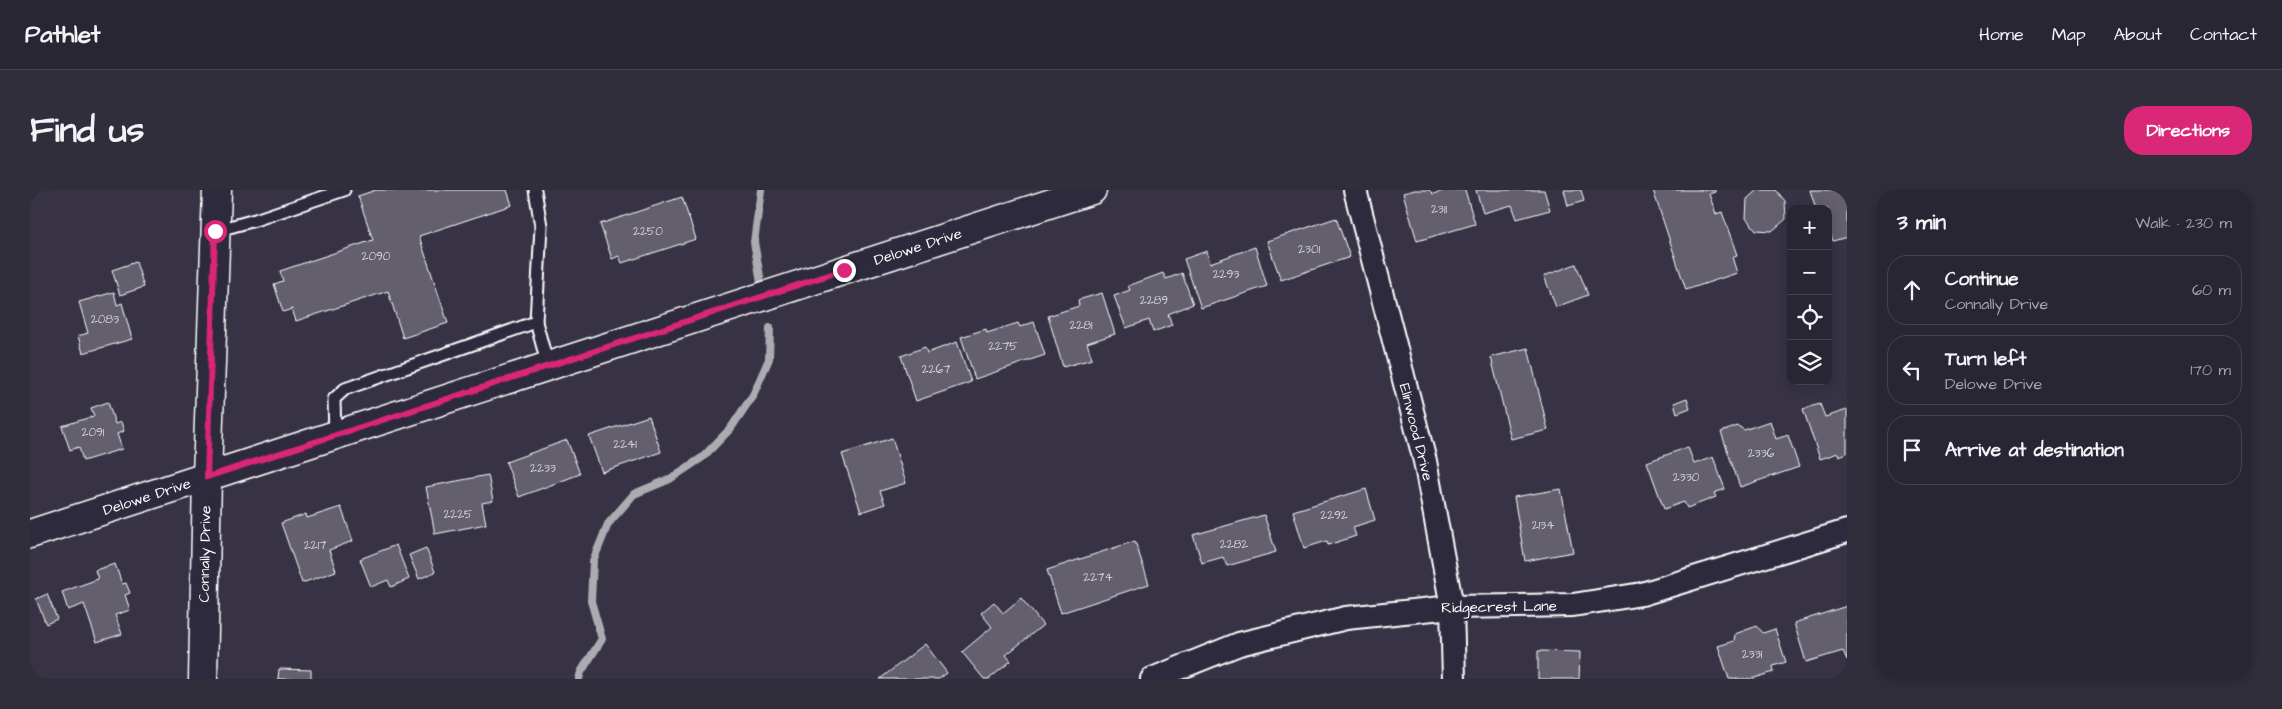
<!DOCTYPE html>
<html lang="en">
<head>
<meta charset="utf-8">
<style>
	:root { --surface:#292634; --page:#312e3c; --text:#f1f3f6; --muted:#a5a5ac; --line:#45434f; --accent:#db2777 }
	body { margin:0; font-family:"Architects Daughter",sans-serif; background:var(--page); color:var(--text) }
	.controls { position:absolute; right:15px; top:15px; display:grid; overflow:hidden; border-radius:10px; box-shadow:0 2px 12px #0003 }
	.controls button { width:45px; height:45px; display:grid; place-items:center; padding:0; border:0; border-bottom:1px solid var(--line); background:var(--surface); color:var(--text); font:25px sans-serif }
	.stop { position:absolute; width:15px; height:15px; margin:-11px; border:4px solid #db2777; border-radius:50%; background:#fff }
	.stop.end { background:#db2777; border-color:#fff; box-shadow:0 1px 5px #0008 }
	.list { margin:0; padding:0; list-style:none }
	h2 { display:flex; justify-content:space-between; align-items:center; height:65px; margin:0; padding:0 20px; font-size:21px }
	h2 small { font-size:16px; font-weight:400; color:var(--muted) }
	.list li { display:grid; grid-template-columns:32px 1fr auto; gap:15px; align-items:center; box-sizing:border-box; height:70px; margin:0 10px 10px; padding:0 10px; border:1px solid var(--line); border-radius:20px }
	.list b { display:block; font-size:19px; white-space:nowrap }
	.list p { margin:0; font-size:16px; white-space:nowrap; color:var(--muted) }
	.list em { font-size:16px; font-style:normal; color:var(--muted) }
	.icon { flex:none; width:28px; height:28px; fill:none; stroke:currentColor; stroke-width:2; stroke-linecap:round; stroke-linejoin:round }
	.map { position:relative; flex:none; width:1817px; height:489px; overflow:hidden; border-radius:20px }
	header { display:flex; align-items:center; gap:30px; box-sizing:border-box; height:70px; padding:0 25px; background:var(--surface); border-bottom:1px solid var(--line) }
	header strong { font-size:24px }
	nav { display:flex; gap:28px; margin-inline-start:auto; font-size:18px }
	.intro { display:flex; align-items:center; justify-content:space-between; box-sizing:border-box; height:120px; padding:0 30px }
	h1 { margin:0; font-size:35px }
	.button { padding:12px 22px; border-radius:20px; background:var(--accent); color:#fff; font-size:18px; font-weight:700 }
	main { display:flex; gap:30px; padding:0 30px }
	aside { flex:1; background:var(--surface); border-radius:20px; box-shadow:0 2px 12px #0003 }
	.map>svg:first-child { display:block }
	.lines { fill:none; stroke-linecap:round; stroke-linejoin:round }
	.stream { stroke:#adabb2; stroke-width:8 }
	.building { fill:#635f6d; stroke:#fff }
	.service-casing { stroke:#fff; stroke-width:15 }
	.minor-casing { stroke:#fff; stroke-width:26 }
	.tertiary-casing { stroke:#fff; stroke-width:31 }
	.service { stroke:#2f2a3d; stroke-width:11 }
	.minor { stroke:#2f2a3d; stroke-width:22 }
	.tertiary { stroke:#2f2a3d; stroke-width:28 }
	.route { stroke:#db2777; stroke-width:6 }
	.labels { text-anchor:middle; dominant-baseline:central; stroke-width:4.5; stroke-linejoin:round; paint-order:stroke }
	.number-label { font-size:12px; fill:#d8d7da }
	.street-label { font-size:15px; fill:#fff; stroke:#2f2a3d }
</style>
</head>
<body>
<header>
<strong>Pathlet</strong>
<nav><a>Home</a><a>Map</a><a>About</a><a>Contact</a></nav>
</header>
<div class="intro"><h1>Find us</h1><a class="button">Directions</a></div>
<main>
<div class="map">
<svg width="1817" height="489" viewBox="0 0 1817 489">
	<rect width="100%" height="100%" fill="#373345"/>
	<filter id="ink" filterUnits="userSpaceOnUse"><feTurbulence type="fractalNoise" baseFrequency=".02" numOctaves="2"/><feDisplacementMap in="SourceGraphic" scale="10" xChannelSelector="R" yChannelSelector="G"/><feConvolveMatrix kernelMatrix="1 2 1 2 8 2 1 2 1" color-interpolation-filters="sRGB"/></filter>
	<g filter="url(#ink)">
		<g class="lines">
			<g class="stream">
				<path d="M731,92l-7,-40 7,-52"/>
				<path d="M549,489l2,-7 21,-33 -11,-38 2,-40 15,-37 26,-30 36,-15 33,-22 28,-29 22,-33 16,-36 1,-31"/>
			</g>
		</g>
		<g class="building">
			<path d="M346,0h131l5,15 -93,31 29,87 -45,15 -15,-47 -92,30 -4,-12 -9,3 -9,-28 9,-3 -3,-10 93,-31 -15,-44z"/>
			<path d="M1385,0h14l4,4 13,-4h19l10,34 -58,17 -14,-48z"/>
			<path d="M1446,0h68l6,20 -33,9 -5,-14 -29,8z"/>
			<path d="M1534,0h17l3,11 -16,5z"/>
			<path d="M1623,0h62v2l-6,2 7,20 6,-2 15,43 -5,2 5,16 -51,17z"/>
			<path d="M1727,0h19l9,11 1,18 -14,12 -16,-1 -10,-12 1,-19z"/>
			<path d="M1780,0h37v47l-14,4 -5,-15v-17h-12z"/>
			<path d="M652,7l14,42 -74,24 -3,-7 -7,3 -12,-35z"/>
			<path d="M1306,28l14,39 -69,23 -14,-39z"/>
			<path d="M1225,57l12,39 -66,22 -17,-49 23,-8 3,12z"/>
			<path d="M106,72l8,25 -24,8 -8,-25z"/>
			<path d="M1546,74l12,31 -32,12 -12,-31z"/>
			<path d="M1133,83l3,6 16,-6 11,31 -25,10 4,11 -19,7 -4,-12 -23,8 -12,-32 16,-6 -2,-4z"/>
			<path d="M84,102l3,13 5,-2 10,36 -49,14 -5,-17 10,-3 -9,-31z"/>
			<path d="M1072,103l13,41 -28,9 5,16 -29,8 -15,-51 31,-10 -1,-6z"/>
			<path d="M1004,132l11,33 -70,24 -14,-42 25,-8 1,4 31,-10 2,4z"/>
			<path d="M927,152l14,40 -55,19 -15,-45 24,-9 2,6z"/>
			<path d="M1498,158l20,82 -37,9 -20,-82z"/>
			<path d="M1657,208l3,10 -13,5 -3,-10z"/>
			<path d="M78,212l7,22 6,-2 3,9 -7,3 5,15 -39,12 -4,-14 -9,3 -8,-24 32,-10 -3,-8z"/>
			<path d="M1790,214l5,13 22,-7v43l-8,3 -1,-3 -18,6 -17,-50z"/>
			<path d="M619,226l12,36 -59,20 -13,-36z"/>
			<path d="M1740,231l6,18 12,-4 11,32 -59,20 -19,-55 17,-6 6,4z"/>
			<path d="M862,248l14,45 -26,8 5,13 -24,8 -19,-58z"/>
			<path d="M537,250l13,34 -61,23 -13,-35z"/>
			<path d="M1658,257l6,17 19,-7 12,32 -11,4 2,4 -29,11 -3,-6 -20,7 -17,-47z"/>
			<path d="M458,285l5,26 -11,2 4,21 -51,10 -9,-47z"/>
			<path d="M1336,299l9,31 -22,7 3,9 -28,9 -1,-4 -23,7 -11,-37z"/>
			<path d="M1531,299l12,63 -48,9 -11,-64z"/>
			<path d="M311,317l12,34 -24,9 7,21 -34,12 -21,-60 25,-9 1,4z"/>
			<path d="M1234,325l12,37 -49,14 -4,-9 -21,6 -9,-28z"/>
			<path d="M1105,351l14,43 -88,29 -14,-43z"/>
			<path d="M366,355l13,34 -18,8 -3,-7 -17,7 -11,-28z"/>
			<path d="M396,358l9,24 -16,7 -10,-24z"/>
			<path d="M85,374l7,20 4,-1 4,10 -5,2 5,15 -15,5 7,19 -25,8 -13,-38 -16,6 -6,-18 36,-13 -3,-9z"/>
			<path d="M17,404l10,25 -11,5 -10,-25z"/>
			<path d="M991,408l22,27 -37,30 5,6 -22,18h-5l-22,-27 30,-25 -11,-14 13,-11 9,11z"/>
			<path d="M1817,416v54l-4,-9 -37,11 -12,-39z"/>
			<path d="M1727,436l6,7 12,-4 11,33 -13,4 1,6 -23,7h-22l-11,-33 16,-5 1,-7z"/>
			<path d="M895,454l22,29 -8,6h-59z"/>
			<path d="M1508,461l42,1 -1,27h-41z"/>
			<path d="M249,479l32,1v9h-33z"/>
		</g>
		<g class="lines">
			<g class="service-casing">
				<g id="service">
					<path d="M505,0l6,36 -5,96 12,44"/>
					<path d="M185,41l40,-11 89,-30"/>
					<path d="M305,245l-1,-36 11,-10 191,-67"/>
				</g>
			</g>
			<g class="minor-casing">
				<g id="minor">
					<path d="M1325,0l70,271 27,146 2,72"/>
					<path d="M1122,489l87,-35 107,-26 106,-11 121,-2 69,-11 205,-63"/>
				</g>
			</g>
			<g class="tertiary-casing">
				<g id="tertiary">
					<path d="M0,344l1062,-344"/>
					<path d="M173,489l4,-202 10,-287"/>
				</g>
			</g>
			<use href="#service" class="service"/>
			<use href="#minor" class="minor"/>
			<use href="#tertiary" class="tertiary"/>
		</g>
	</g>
	<g class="lines" filter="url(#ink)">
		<path class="route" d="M185,41l-8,246 637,-207"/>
	</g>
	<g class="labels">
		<g class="number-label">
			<text x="1409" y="19">2311</text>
			<text x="618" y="41">2250</text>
			<text x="1279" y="59">2301</text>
			<text x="346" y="66">2090</text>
			<text x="1196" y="84">2293</text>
			<text x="1124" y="110">2289</text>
			<text x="75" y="129">2083</text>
			<text x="1051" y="135">2281</text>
			<text x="973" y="156">2275</text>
			<text x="906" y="179">2267</text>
			<text x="63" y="242">2091</text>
			<text x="595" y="254">2241</text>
			<text x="1731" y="263">2336</text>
			<text x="513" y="278">2233</text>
			<text x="1656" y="287">2330</text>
			<text x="428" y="324">2225</text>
			<text x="1304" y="325">2292</text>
			<text x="1513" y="335">2134</text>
			<text x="1204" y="354">2282</text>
			<text x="285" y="355">2217</text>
			<text x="1068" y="387">2274</text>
			<text x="1722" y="464">2331</text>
		</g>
		<g class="street-label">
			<text transform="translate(888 57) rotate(-18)">Delowe Drive</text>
			<text transform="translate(1386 242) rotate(76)">Elinwood Drive</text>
			<text transform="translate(117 307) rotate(-18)">Delowe Drive</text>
			<text transform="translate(175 364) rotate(-89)">Connally Drive</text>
			<text transform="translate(1469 417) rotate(-1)">Ridgecrest Lane</text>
		</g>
	</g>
</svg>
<div class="controls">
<button>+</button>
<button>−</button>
<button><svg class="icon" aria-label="locate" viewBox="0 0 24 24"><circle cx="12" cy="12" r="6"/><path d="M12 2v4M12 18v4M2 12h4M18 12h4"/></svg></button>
<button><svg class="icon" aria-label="layers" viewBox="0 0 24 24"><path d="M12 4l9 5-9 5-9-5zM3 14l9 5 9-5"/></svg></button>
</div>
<div class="stop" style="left:185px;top:41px"></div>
<div class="stop end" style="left:814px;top:80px"></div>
</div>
<aside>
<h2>3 min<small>Walk · 230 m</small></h2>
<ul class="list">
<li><svg class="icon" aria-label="ahead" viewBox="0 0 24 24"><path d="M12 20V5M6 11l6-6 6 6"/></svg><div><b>Continue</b><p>Connally Drive</p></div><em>60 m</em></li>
<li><svg class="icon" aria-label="left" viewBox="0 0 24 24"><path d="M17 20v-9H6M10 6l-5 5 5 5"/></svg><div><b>Turn left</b><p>Delowe Drive</p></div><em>170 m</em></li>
<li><svg class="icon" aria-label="arrive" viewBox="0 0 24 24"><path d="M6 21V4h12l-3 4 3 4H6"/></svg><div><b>Arrive at destination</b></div></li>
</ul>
</aside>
</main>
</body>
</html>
